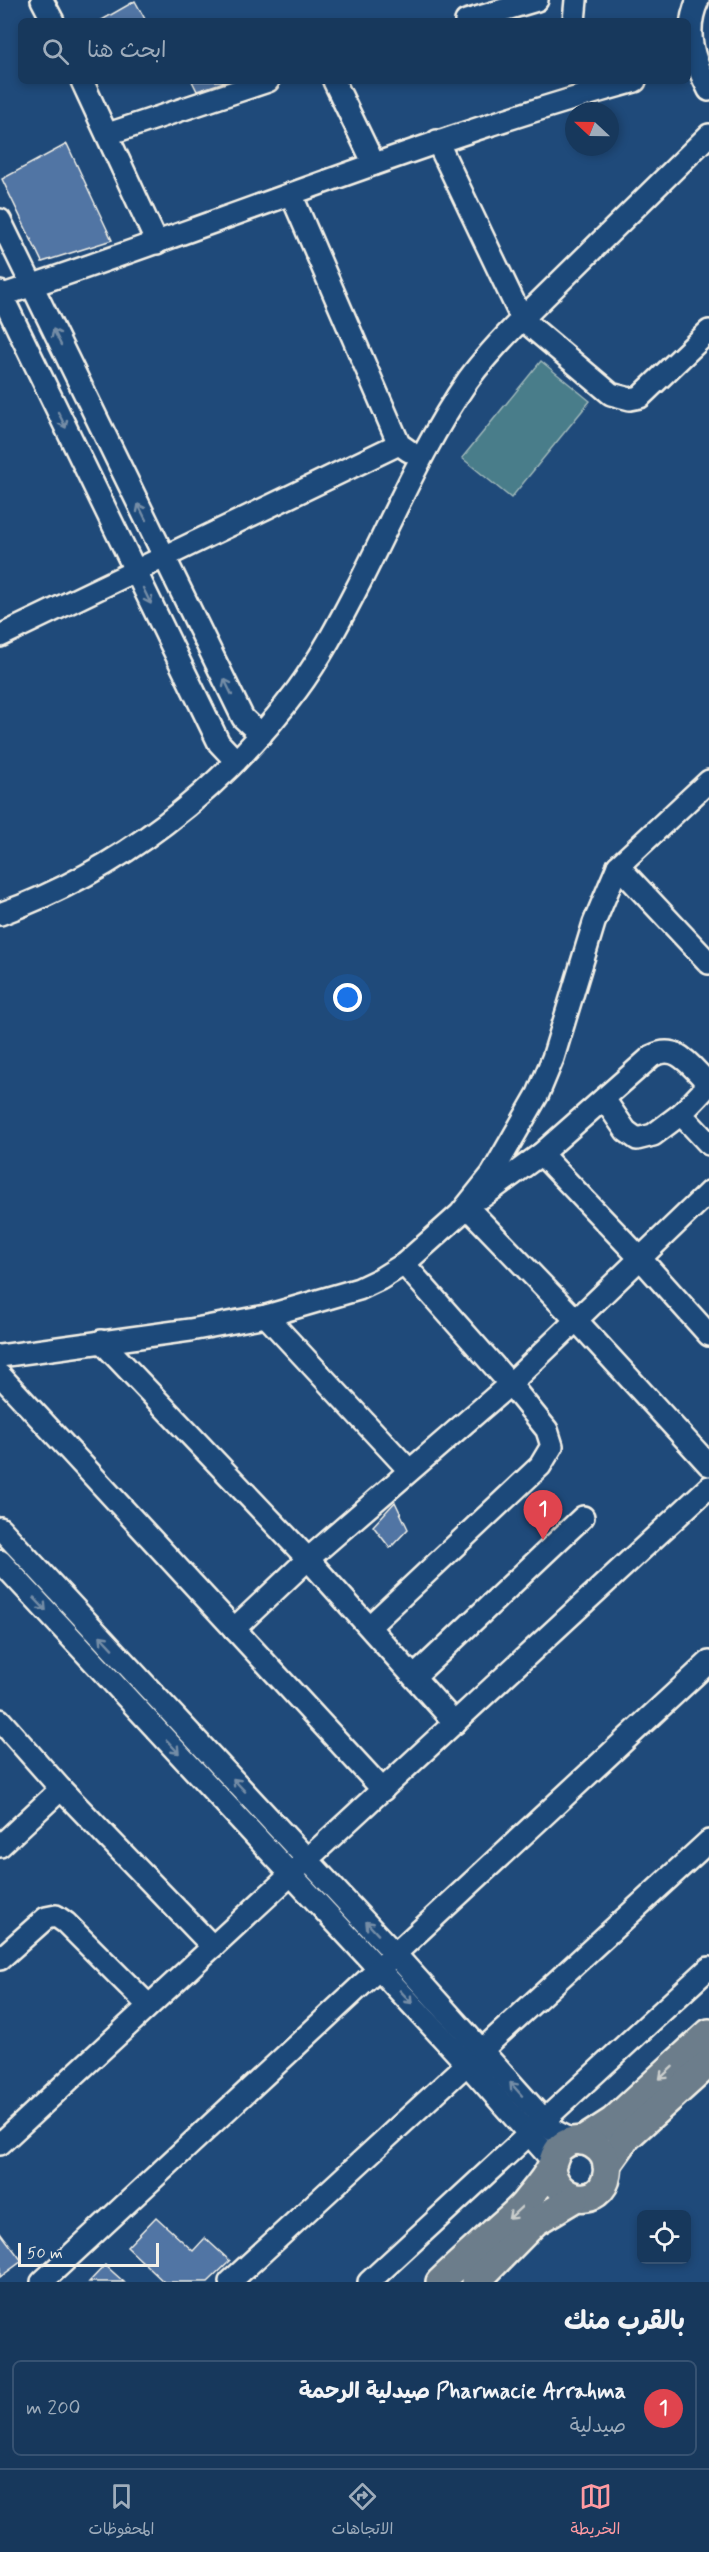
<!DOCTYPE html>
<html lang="ar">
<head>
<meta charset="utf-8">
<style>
	:root { --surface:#17385c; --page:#203f62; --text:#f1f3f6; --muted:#9eacbb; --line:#365272; --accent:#ff9aa2 }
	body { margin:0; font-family:Mynerve,"Playpen Sans Arabic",sans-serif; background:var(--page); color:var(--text); direction:rtl }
	.controls { position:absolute; right:18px; bottom:18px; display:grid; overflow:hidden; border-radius:9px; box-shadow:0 3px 9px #0003 }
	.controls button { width:54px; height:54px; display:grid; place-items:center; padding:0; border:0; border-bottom:2px solid var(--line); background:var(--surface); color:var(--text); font:30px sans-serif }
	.compass { position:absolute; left:565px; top:102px; width:54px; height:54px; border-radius:50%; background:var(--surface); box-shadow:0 3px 9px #0003; rotate:292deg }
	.scale { position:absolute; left:18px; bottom:15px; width:141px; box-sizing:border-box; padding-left:6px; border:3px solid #f4f1e8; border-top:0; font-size:16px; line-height:21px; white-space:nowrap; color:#f4f1e8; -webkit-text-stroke:4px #1f4a7a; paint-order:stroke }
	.you { position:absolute; left:348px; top:998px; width:21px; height:21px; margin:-15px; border:4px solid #fff; border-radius:50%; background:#1a73e8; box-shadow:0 0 0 9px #1a73e833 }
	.badge { display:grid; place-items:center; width:39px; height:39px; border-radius:50%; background:var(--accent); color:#fff; font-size:20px; font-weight:700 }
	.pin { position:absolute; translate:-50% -50px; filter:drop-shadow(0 2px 3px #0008) }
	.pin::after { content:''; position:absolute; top:32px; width:21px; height:18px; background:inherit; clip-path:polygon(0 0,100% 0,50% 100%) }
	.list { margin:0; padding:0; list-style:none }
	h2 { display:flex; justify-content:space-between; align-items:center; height:78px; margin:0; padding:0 24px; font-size:26px }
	h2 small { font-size:20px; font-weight:400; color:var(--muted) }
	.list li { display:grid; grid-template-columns:39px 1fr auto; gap:18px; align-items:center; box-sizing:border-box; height:96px; margin:0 12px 12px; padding:0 12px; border:2px solid var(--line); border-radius:9px }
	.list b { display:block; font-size:22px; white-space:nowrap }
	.list p { margin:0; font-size:20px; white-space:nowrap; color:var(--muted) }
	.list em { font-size:20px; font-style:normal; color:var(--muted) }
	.icon { flex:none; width:33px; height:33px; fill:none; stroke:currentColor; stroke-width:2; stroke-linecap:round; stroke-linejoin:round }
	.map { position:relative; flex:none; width:709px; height:2282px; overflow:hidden; direction:ltr }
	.search { position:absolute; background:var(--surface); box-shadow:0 3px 9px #0003; left:18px; right:18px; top:18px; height:66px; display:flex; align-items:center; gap:15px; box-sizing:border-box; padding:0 21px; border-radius:9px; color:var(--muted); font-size:22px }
	.sheet { height:186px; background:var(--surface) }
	nav { display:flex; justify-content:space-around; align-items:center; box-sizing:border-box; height:84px; border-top:2px solid var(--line); background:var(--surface); font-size:16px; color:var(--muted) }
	nav a { display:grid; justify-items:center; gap:3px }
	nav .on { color:var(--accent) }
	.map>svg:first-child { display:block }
	.grass { fill:#4a7d8a; stroke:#9fb7b9; stroke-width:1.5 }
	.building { fill:#5175a4; stroke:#f4f1e8; stroke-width:1.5 }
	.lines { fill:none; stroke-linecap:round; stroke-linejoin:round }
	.minor-casing { stroke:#f4f1e8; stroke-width:26 }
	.major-casing { stroke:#f4f1e8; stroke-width:32 }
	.minor { stroke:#1f4a7a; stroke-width:21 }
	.major { stroke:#6c7d8b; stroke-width:27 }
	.oneway { stroke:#748da6 }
	.oneway2 { stroke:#cbcecc }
</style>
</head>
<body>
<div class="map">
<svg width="709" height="2282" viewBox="0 0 709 2282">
	<rect width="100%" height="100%" fill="#1f4a7a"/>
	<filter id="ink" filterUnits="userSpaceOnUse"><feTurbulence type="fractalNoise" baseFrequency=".0167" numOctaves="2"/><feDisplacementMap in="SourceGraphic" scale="12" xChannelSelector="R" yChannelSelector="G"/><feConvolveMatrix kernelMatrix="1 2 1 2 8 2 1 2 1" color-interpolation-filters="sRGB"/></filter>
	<g filter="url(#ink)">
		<path class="grass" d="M541,361l49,40 -79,97 -49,-40z"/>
		<g class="building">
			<path d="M135,1l11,20h-46z"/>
			<path d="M192,81h35l-30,10z"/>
			<path d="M67,144l45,96 -70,22 -40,-83z"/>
			<path d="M395,1502l13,27 -18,19 -17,-22z"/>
			<path d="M156,2217l37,34 12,-13 25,23 -22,21h-44l-37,-35z"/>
			<path d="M0,2232l22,29 -22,16z"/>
			<path d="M105,2265l19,17h-35z"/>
		</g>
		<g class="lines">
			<g class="minor-casing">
				<g id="minor">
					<path d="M42,0l11,21"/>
					<path d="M698,0c-15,32 -4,61 11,90"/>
					<path d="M466,21l71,-21"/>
					<path d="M574,21l2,-21"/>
					<path d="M82,81l75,162"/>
					<path d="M334,81l40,83"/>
					<path d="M108,134l160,-53"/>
					<path d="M437,141l85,178 89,75 19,5 10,-2 69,-66"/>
					<path d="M291,194l108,250 10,7"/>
					<path d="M0,220l243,498 18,17"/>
					<path d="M0,292l219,451 17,18"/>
					<path d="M0,296c213,-69 419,-156 635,-215"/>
					<path d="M0,636l399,-192"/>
					<path d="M618,866l91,97"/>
					<path d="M0,914c119,-43 222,-123 297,-224 23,-31 42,-67 60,-102 36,-70 66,-143 111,-208 16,-22 35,-42 54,-61l187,-184"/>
					<path d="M604,1099l22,32 11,8 16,-4 28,-21"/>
					<path d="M541,1154l99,104 69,77"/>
					<path d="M482,1197l59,-43 111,-98c24,-13 37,8 53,24l-2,11 -22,23 28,30"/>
					<path d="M468,1208l109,113 132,144"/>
					<path d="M266,1316l143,154"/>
					<path d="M101,1341l207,218 147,164"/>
					<path d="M0,1356l190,-26 76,-14 93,-27 21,-10 24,-15 56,-50 32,-40 46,-80 15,-36 41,-135 24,-57 91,-85"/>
					<path d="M0,1375l383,415"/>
					<path d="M0,1528l395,426 159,177 20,10"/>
					<path d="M0,1561l467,503 85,96"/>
					<path d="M370,1626l170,-160 12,-20 -5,-16 -37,-46 -106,-120"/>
					<path d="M234,1629l74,-70 202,-175 199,-192"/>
					<path d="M414,1677l169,-160"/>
					<path d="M0,1720l61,69 -61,57"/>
					<path d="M61,1789l152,158"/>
					<path d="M0,1959l46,-41 10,-2 10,7 82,82"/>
					<path d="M482,2050l227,-209"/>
					<path d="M0,2144l709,-657"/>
					<path d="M42,2282l667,-620"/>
					<path d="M230,2282l237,-218"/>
					<path d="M369,2282l340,-314"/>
				</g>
			</g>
			<g class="major-casing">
				<g id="major">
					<path d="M582,2141l31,-20 96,-88"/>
					<path d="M607,2165l20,-28 82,-74"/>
					<path d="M440,2282c19,-18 38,-35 57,-53 9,-8 19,-16 27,-25 8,-11 21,-24 27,-37 3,-7 3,-14 10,-20 20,-17 50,2 46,27 -5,35 -52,29 -56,-7"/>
					<path d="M476,2282l59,-60 40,-24"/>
				</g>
			</g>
			<use href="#minor" class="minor"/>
			<use href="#major" class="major"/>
		</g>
		<defs><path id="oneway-shaft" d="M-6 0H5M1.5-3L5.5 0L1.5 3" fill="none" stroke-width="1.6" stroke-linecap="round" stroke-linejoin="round" transform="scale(1.5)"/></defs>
		<g class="oneway">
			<use href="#oneway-shaft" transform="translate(57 337) rotate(-116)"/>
			<use href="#oneway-shaft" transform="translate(62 420) rotate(64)"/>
			<use href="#oneway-shaft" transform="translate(142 512) rotate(-116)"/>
			<use href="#oneway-shaft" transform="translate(147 596) rotate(64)"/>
			<use href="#oneway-shaft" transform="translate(228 687) rotate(-116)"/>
			<use href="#oneway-shaft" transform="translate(40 1604) rotate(47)"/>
			<use href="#oneway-shaft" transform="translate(106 1642) rotate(-133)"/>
			<use href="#oneway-shaft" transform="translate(173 1747) rotate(47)"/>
			<use href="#oneway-shaft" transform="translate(239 1785) rotate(-133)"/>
			<use href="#oneway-shaft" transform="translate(372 1928) rotate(-133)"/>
			<use href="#oneway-shaft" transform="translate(406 1997) rotate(47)"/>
			<use href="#oneway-shaft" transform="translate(516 2089) rotate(-132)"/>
		</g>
		<g class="oneway2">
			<use href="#oneway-shaft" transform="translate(666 2073) rotate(137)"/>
			<use href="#oneway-shaft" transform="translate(515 2213) rotate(137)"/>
		</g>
	</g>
</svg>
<div class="controls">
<button><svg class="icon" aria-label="locate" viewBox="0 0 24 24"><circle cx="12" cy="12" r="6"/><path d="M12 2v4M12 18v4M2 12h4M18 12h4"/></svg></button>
</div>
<svg class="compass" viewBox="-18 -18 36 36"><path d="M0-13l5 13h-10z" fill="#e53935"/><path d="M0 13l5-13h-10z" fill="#9eacbb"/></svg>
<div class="scale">50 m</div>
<div class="you"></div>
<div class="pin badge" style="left:543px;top:1540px;background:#e0444e">1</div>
<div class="search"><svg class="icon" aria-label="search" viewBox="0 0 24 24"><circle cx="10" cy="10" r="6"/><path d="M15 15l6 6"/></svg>ابحث هنا</div>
</div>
<section class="sheet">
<h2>بالقرب منك<small></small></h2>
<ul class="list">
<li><span class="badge" style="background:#e0444e">1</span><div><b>Pharmacie Arrahma صيدلية الرحمة</b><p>صيدلية</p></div><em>200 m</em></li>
</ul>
</section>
<nav>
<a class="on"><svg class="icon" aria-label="map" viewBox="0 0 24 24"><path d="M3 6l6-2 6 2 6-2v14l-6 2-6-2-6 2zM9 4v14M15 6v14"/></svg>الخريطة</a>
<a><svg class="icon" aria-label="directions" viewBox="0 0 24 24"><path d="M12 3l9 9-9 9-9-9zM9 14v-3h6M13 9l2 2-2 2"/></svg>الاتجاهات</a>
<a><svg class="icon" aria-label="saved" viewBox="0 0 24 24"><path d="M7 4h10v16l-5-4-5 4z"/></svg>المحفوظات</a>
</nav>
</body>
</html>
